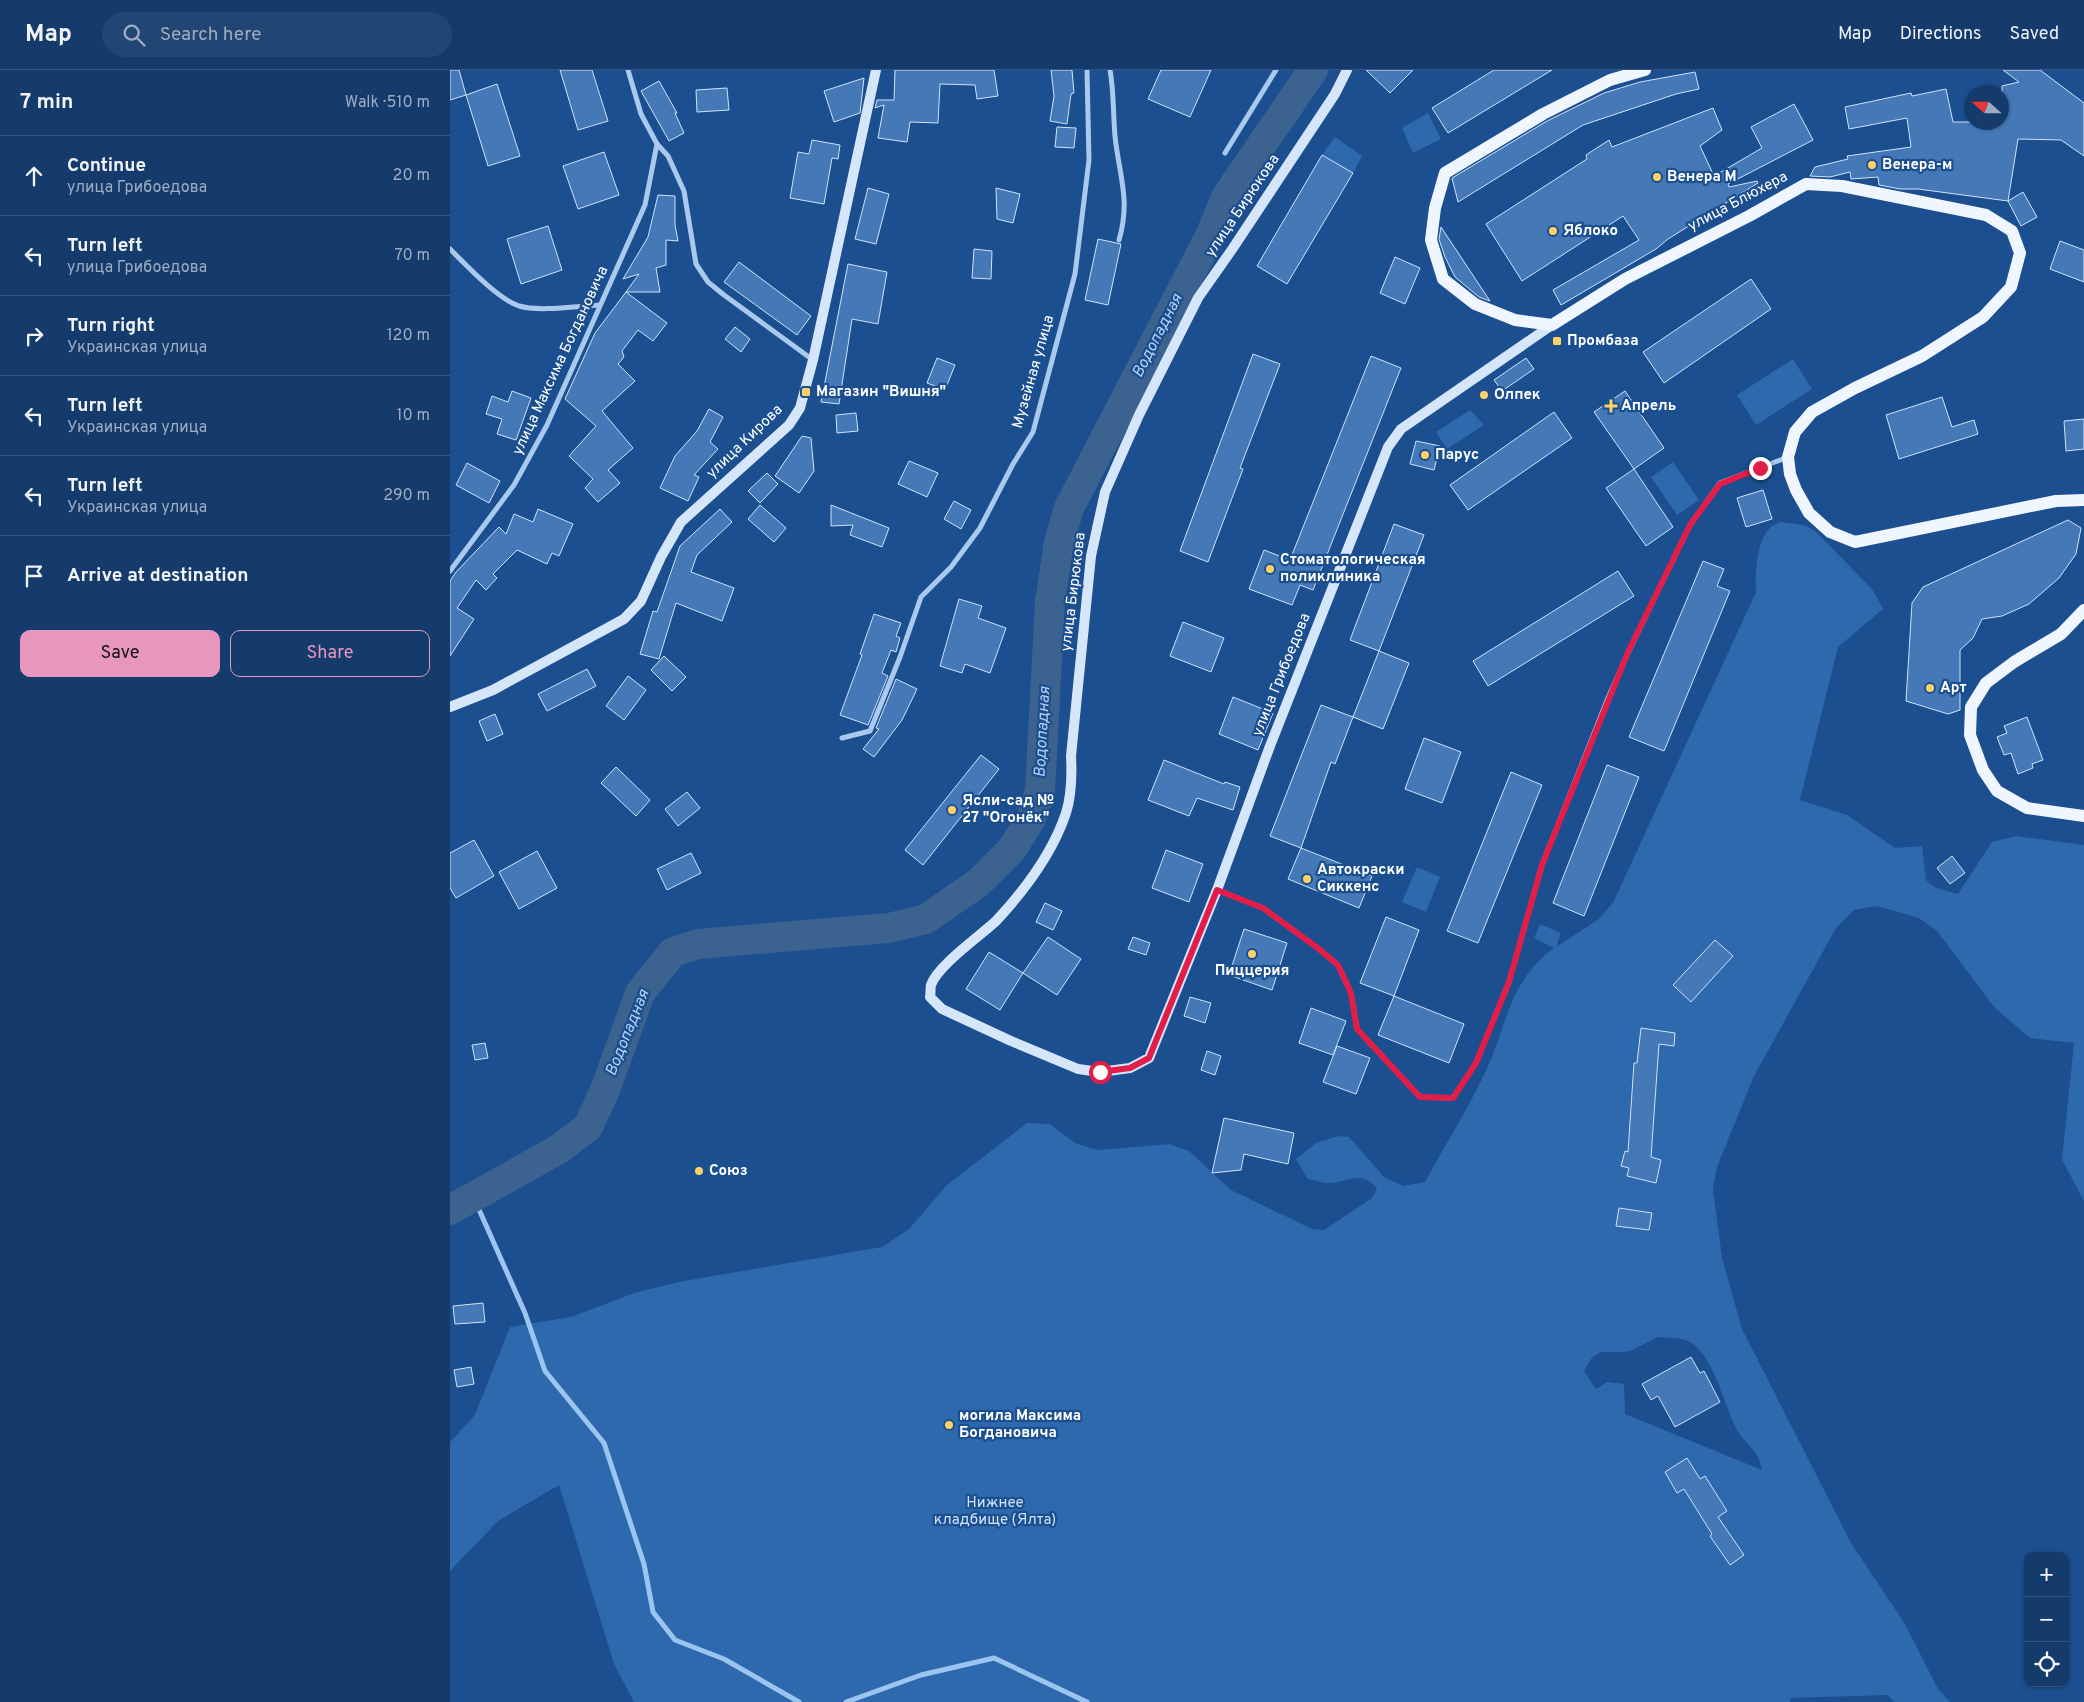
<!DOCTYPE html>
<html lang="en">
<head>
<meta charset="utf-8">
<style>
	:root { --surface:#143b6b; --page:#214673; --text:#f1f3f6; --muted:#9dadc1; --line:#33557e; --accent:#e797bd }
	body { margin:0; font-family:Overpass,sans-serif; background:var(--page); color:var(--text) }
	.controls { position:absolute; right:15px; bottom:15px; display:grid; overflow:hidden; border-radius:10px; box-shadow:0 1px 4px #0004 }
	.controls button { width:45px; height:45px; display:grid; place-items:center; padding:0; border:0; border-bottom:1px solid var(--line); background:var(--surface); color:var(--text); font:25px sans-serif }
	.compass { position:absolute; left:1514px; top:15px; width:45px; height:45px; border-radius:50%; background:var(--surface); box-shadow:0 1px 4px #0004; rotate:291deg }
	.stop { position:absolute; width:15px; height:15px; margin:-11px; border:4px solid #e11d48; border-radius:50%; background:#fff }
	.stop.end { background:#e11d48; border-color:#fff; box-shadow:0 1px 5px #0008 }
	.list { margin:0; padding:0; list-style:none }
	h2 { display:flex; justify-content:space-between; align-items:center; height:65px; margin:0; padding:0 20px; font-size:21px }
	h2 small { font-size:16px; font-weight:400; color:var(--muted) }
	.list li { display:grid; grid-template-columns:32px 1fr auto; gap:15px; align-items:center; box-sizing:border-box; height:80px; padding:0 20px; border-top:1px solid var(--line) }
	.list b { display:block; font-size:19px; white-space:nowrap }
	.list p { margin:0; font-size:16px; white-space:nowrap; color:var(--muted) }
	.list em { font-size:16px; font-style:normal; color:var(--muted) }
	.actions { display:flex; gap:10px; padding:15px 20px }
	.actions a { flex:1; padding:11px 0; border:1px solid var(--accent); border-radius:10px; text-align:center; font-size:18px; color:var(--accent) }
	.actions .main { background:var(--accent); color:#111 }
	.icon { flex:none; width:28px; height:28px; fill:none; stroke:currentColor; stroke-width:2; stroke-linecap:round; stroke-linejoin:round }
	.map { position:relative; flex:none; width:1634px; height:1632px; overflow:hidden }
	header { display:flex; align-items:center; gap:30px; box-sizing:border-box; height:70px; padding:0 25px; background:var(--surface); border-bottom:1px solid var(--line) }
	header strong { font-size:24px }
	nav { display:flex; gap:28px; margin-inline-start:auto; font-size:18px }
	.search { width:350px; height:45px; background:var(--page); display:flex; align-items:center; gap:12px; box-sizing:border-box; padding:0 18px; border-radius:28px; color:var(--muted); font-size:19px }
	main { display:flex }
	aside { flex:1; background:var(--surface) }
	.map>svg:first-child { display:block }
	.green { fill:#2e69ad; fill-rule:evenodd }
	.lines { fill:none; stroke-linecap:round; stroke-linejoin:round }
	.stream { stroke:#9cc4f0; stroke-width:5 }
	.river { stroke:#3c6290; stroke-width:30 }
	.building { fill:#4478b7; stroke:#cfe3fa }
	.street { stroke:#a9c9ee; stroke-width:5 }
	.secondary { stroke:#d6e6fa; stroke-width:10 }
	.primary { stroke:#f0f6ff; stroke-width:12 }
	.route { stroke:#e11d48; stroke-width:6 }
	.poi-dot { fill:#ffd166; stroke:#1b4f8f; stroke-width:2 }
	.labels { text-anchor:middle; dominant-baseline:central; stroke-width:4.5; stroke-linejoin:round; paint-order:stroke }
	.poi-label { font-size:15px; font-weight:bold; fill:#fff; stroke:#1b4f8f; text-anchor:start }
	.street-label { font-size:15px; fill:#fff; stroke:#1b4f8f }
	.park-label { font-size:15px; fill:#cfe3fa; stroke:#1b4f8f }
	.water-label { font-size:16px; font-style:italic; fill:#b5d3f5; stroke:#1b4f8f }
</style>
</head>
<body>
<header>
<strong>Map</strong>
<div class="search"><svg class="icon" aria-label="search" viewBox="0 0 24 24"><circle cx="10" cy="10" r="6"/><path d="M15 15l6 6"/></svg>Search here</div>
<nav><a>Map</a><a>Directions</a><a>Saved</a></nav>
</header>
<main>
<aside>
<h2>7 min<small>Walk · 510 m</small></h2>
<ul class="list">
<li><svg class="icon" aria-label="ahead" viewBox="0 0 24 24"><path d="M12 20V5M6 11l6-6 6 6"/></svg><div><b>Continue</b><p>улица Грибоедова</p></div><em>20 m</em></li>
<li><svg class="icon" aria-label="left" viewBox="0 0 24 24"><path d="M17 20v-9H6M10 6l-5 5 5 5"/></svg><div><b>Turn left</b><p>улица Грибоедова</p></div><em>70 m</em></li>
<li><svg class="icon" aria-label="right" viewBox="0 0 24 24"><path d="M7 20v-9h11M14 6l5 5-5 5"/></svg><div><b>Turn right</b><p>Украинская улица</p></div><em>120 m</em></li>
<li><svg class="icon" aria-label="left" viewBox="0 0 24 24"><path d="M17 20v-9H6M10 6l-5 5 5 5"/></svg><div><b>Turn left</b><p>Украинская улица</p></div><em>10 m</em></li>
<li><svg class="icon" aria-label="left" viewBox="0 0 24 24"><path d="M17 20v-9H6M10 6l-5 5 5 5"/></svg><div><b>Turn left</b><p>Украинская улица</p></div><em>290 m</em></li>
<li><svg class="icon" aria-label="arrive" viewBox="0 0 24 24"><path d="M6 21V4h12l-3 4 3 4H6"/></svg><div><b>Arrive at destination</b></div></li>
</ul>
<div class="actions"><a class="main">Save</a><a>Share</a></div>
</aside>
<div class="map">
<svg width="1634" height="1632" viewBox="0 0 1634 1632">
	<rect width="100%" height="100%" fill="#1b4f8f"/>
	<g class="green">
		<path d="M978,43l13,26 -28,14 -11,-25z"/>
		<path d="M885,67l27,19 -9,17 -31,-18z"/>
		<path d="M1343,289l19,30 -56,36 -19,-30z"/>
		<path d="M1020,340l14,15 -37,24 -11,-17z"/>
		<path d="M1223,392l26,38 -22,15 -26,-38z"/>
		<path d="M1330,452l24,3 11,6 57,58 11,20 -45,38 -38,153 47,15 48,33 27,-2 4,34 8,7 24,7 34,-52 24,-6 68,9v356l-22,-41 12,-117 -44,-5 -36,-31 -57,-76 -18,-13 -42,-12 -23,4 -18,18 -82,148 -37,91 -4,22 9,69 20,71 109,214 54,81 33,65 12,13h-56l-6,-7 -98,3 1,4h-1157l-20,-38 -55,-179 -61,36 -48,50v-129l25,-27 35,-88 61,-10 66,-25 47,-11 198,-34 27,-18 38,-44 80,-62 23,1 25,19 22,7 72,-6 20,7 42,39 81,39 12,1 48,-32 5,-10c-16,-17 -25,-8 -45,-5 -7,1 -16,-3 -24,-4l-12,-20 20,-16 22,-7 11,1 35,40 19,9 22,-4c19,-35 41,-70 59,-107 23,-47 23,-93 70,-127l-20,-10 6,-14 21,9 -5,14 43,-28 14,-16 143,-311c-1,-17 0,-51 14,-64 2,-3 7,-4 10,-6zM1266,870l17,16 -42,45 -18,-16zM1192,959l33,4 -2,13zM1184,993l24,2 -6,78 -23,-2zM1175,1081l36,9 -6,23 -28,-7 2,-8 -7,-2zM1202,1143l-3,17 -33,-5zM1207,1267c9,1 23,0 31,4 24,10 37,66 48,87 9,18 22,19 26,42l-137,-56 -1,-30 -17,-2 -11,7 -12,-18c15,-31 25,-13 49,-21 8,-4 16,-9 24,-13z"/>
		<path d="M967,797l23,10 -14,35 -24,-10z"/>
	</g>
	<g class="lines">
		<g class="stream">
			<path d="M23,1126l52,117 20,58 59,72 40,121 9,48 22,28 49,19 75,43"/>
			<path d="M396,1632l75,-27 73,-17 93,44"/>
		</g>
		<path class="river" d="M0,1140l109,-61 29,-22 17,-37 35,-97 33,-41 25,-8 191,-16 37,-9 52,-36 34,-34 19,-30 9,-28 10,-189 9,-60 10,-34 142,-274 15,-37 87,-127"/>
	</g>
	<g class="building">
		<path d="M0,0h9l7,25 -16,5z"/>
		<path d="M110,0h32l16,51 -30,9z"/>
		<path d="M445,0h99l4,26 -21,3 -2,-14 -35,-1 -2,39 -28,-1 -3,20 -29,-4 6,-33 -9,3 2,-8h17z"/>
		<path d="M601,0h21l2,23 -3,1 -4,30 -17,-3 4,-25z"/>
		<path d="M711,0h50l-21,47 -42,-18z"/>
		<path d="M916,0h47l-23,23z"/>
		<path d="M1044,0h58l-104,63 -16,-25z"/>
		<path d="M1553,0h37l44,33v53l-23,-16 -43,-1 -10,62 -90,-12h-18l-21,-4 -1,-8 -27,2 -1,-7 -20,5 -20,-1 5,-9 33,-8 -1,-3 64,-9 -4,-29 -58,11 -4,-22 66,-14 1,3 34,-7 7,33h49v-36l17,-4z"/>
		<path d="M1245,2l4,17 -23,5 -93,31 -125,77 -6,-24 95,-57 57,-28 36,-11z"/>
		<path d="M414,8l-4,35 -26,9 -10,-31z"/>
		<path d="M209,11l18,32h-2l9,20 -15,8 -28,-50z"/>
		<path d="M47,14l23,72 -32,10 -22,-71z"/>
		<path d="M277,18l2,22 -32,2 -1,-22z"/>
		<path d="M1344,34l19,36 -85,44 1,3 28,-6 1,2 -90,56 -12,10 -95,56 -8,-15 86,-50 -16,-24 -101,65 -36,-57 101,-65 -1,-4 23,-15 3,7 101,-39 9,22 -22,16 14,30 48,-28 -11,-21z"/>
		<path d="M607,57l19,1 -2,20 -19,-1z"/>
		<path d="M362,70l28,5 -2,14 -6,-1 -8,46 -34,-6 8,-46 11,2z"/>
		<path d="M154,82l15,43 -41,14 -15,-43z"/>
		<path d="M872,85l31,18 -66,111 -30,-18z"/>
		<path d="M418,118l21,6 -13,50 -21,-5z"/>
		<path d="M546,118l24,6 -7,29 -16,-4z"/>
		<path d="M1573,122l14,25 -16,9 -13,-25z"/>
		<path d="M208,125l17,1v29l3,16 -12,-1v25l-10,3 4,24h-34l13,-18 -16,5 25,-42z"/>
		<path d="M98,156l14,44 -41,14 -14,-45z"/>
		<path d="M991,157l49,74 -11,-4 -24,-20 -10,-20 -6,-18z"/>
		<path d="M648,169l23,5 -13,61 -23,-5z"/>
		<path d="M1610,171l24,9v32l-34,-13z"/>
		<path d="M524,179l18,2 -1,28 -19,-1z"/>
		<path d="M945,187l25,11 -15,36 -25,-11z"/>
		<path d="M289,192l72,54 -14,19 -73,-53z"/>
		<path d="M398,194l39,8 -9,52 -26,-5 -13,85 -18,-2z"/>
		<path d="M1301,209l20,30 -107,74 -21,-31z"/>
		<path d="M176,222l41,31 -14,18 -15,-11 -16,21 2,6 -6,7 17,17 -33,30 31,37 -25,22 12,13 -22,19 -13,-14 8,-9 -24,-23 27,-30 -31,-27 30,-66z"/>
		<path d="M285,257l15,12 -9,13 -16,-13z"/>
		<path d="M803,284l27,10 -40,104 3,1 -35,93 -28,-11z"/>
		<path d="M921,286l30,12 -88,222 -13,-5 -8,20 -43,-16 15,-39 26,10z"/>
		<path d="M487,288l18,7 -10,25 -18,-7z"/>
		<path d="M1076,288l8,11 -32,22 -8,-11z"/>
		<path d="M62,321l19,7 -15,42 -19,-6 5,-15 -16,-5 6,-18 16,6z"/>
		<path d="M1175,321l39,57 -30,21 -40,-57z"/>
		<path d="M1492,327l10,30 22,-7 4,14 -79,25 -13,-44z"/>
		<path d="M259,339l14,8 -13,25 8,7 -24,26 5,2 -11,24 -28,-13 15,-32 22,-25z"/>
		<path d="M1104,342l18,26 -104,72 -18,-25z"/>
		<path d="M406,343l2,18 -21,2 -1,-18z"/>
		<path d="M1634,349v30l-18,2 -2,-30z"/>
		<path d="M352,366l9,2 3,33 -15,22 -24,-17z"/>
		<path d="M966,371l24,5 -6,24 -24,-6z"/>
		<path d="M459,391l29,12 -11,24 -29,-13z"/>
		<path d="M17,393l33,18 -11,22 -33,-18z"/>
		<path d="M1184,399l39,58 -27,19 -40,-58z"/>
		<path d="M317,403l11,11 -18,19 -12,-12z"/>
		<path d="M1313,420l9,29 -26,8 -9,-29z"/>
		<path d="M504,431l17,9 -10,19 -17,-10z"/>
		<path d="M310,435l26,23 -12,14 -26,-23z"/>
		<path d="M381,435l58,23 -7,19 -32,-12 3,-10 -22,1z"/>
		<path d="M88,439l35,15 -14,32 -7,-3 -5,11 -30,-14 -24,24 4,4 -11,12 -10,-10 -19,28 17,11 -24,37v-75l6,-9 43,-45 7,7 8,-20 19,8z"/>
		<path d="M270,439l12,13 -35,33 -6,17 43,16 -12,33 -46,-18 -17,56 -19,-5 13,-43 4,1 23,-66z"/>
		<path d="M1618,450l13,8 -5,26 -17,24 -30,26 -27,12 -20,3 -9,19 -13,12v60l-12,4 -42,-13 6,-98 11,-16z"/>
		<path d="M944,454l30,11 -45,116 -29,-11z"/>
		<path d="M1253,491l21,8 -7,17 13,5 -66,160 -35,-14z"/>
		<path d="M1168,501l16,25 -146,90 -15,-25z"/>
		<path d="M509,529l23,7 -4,12 28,10 -16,45 -25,-9 -3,9 -22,-7z"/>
		<path d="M424,544l27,9 -5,13 4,2 -4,14 -5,-2 -9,23 6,3 -20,49 -28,-10 22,-60 -2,-1z"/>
		<path d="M733,552l41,16 -13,34 -41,-16z"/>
		<path d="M929,581l30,12 -26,66 -30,-12z"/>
		<path d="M214,586l22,21 -14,14 -21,-21z"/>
		<path d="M137,599l9,17 -49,25 -9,-17z"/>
		<path d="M178,606l18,14 -22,30 -18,-14z"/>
		<path d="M446,609l21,10 -15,31 -28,37 -11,-8 16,-20 -3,-1z"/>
		<path d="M783,627l40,16 -15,37 -39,-16z"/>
		<path d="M871,635l32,12 -18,47 -4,-2 -30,86 -31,-12z"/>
		<path d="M45,644l8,20 -16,7 -8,-20z"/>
		<path d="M1577,647l16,43 -11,4 1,4 -15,6 -7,-21 -7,2 -7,-18 10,-4 -3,-7z"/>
		<path d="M974,668l37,14 -19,51 -37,-14z"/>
		<path d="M531,685l18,14 -76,96 -18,-15z"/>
		<path d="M714,690l60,24 1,-2 15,5 -7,23 -36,-12 -8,18 -41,-16z"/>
		<path d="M1157,695l32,12 -55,139 -31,-13z"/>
		<path d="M166,697l34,33 -14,16 -35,-33z"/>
		<path d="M1061,702l31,13 -64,158 -31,-12z"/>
		<path d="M237,722l13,16 -22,18 -13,-17z"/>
		<path d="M24,770l20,36 -38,22 -6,-10v-35z"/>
		<path d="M851,778l71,28 -13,32 -71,-29z"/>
		<path d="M716,780l37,14 -14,38 -37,-14z"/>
		<path d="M87,781l20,37 -38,21 -20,-37z"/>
		<path d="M241,783l10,20 -34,17 -10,-21z"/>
		<path d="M1502,786l13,17 -15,11 -13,-16z"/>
		<path d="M595,833l17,8 -9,19 -17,-8z"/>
		<path d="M936,847l33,13 -25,66 -34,-13z"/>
		<path d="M794,859l43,14 -15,47 -43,-15z"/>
		<path d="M598,867l33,22 -24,36 -34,-22z"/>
		<path d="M683,867l17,6 -4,12 -18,-6z"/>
		<path d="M1265,870l18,16 -42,46 -18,-17z"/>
		<path d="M539,882l34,21 -23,37 -34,-21z"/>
		<path d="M944,926l70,28 -15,39 -71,-28z"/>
		<path d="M740,927l21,6 -6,20 -21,-7z"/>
		<path d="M861,938l35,13 -13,34 -34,-12z"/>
		<path d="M1191,958l34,5 -1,13 -15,-2 -8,113 10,3 -5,23 -29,-7 2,-8 -8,-2 4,-15 3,1 6,-89h3z"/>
		<path d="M35,973l3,15 -13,2 -3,-15z"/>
		<path d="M887,976l33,12 -14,36 -33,-12z"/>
		<path d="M757,981l14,5 -6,19 -14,-5z"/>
		<path d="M774,1048l70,15 -6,31 -44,-10 -3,16 -29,3z"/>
		<path d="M1169,1138l33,5 -3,17 -33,-4z"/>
		<path d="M33,1233l2,19 -30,2 -2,-18z"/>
		<path d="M1241,1287l9,16 4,-2 16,31 -45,25 -17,-31 -7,4 -9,-16z"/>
		<path d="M21,1297l3,17 -17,3 -3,-17z"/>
		<path d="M1237,1388l13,21 5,-3 22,35 -9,6 26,38 -14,10 -20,-29 2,-2 -28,-45 -7,4 -12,-21z"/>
	</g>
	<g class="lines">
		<g class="street">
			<path d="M178,0l13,44 16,30 11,12 16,35 12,73 12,18 16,13 89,65"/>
			<path d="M660,0c4,22 3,44 5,66 4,40 16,63 4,104"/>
			<path d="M775,83l51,-83"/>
			<path d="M0,179c16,16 48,50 69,57 20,6 59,0 81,-1"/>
			<path d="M0,501l64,-86 33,-60 98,-220 12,-61"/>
			<path d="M392,668l28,-7 30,-74 21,-60 30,-30 29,-39 33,-64 20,-32 42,-158 14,-114 -2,-90"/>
			<path d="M767,820l46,18 56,41 19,16 13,28 6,36 63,68 33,1 23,-35 33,-81 33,-117 66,-167 20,-45 62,-128 30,-42 68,-26"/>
		</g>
		<g class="secondary">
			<path d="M897,0l-12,24 -102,154 -35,50 -59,117 -34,77 -14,64 -20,200c1,19 1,38 -5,57 -13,39 -42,78 -70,108 -16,15 -59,45 -65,64 -1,3 0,8 -1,12l12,12 69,32 67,28 22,3 30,-4 19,-10 68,-168 53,-144 118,-299 13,-18 151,-104"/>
			<path d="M0,637l43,-17 131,-71 17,-18 20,-44 20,-35 108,-97 11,-17 13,-48 63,-290"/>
		</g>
		<g class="primary">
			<path d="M1195,0l-35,10 -67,34 -98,59 -10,35 -4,32 12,39 32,25 40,16 37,5 73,-46 124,-63 57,-32 36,2 144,29 26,16 8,22 -9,34 -28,30 -61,39 -67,32 -43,24 -17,20 -7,25 2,17 6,16 13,23 21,19 25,10 201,-41 28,-1"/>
			<path d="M1634,540l-23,24 -47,28 -28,21 -15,24 -1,28 13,35 14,21 30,17 57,8"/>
		</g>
	</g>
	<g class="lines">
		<path class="route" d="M650,1002l30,-4 19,-10 68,-168 46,18 56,41 19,16 13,28 6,36 63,68 33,1 23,-35 33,-81 33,-117 86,-213 62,-127 30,-41 40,-16"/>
	</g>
	<g class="poi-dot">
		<circle cx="1422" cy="95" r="5"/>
		<circle cx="1207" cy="107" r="5"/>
		<circle cx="1103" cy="161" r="5"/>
		<rect x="1102" y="266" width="10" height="10" rx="2.5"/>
		<rect x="351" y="317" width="10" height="10" rx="2.5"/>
		<circle cx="1034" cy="325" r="5"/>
		<path d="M1158.5 328.5h5v5h5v5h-5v5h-5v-5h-5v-5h5z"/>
		<circle cx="975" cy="385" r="5"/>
		<circle cx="820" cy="499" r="5"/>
		<circle cx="1480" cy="618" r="5"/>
		<circle cx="502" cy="740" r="5"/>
		<circle cx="857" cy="809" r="5"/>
		<circle cx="802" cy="884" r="5"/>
		<circle cx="249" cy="1101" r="5"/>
		<circle cx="499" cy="1355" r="5"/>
	</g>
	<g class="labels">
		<g class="poi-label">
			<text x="1432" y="95">Венера-м</text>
			<text x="1217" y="107">Венера М</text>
			<text x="1113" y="161">Яблоко</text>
			<text x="1117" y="271">Промбаза</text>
			<text x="366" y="322">Магазин "Вишня"</text>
			<text x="1044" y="325">Олпек</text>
			<text x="1171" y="336">Апрель</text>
			<text x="985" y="385">Парус</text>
			<text x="830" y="490">Стоматологическая<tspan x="830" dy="17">поликлиника</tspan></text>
			<text x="1490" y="618">Арт</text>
			<text x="512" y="731">Ясли-сад №<tspan x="512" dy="17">27 "Огонёк"</tspan></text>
			<text x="867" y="800">Автокраски<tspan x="867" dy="17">Сиккенс</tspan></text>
			<text x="802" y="901" text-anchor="middle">Пиццерия</text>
			<text x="259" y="1101">Союз</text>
			<text x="509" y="1346">могила Максима<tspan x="509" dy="17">Богдановича</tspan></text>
		</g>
		<g class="street-label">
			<text transform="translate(1288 132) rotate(-28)">улица Блюхера</text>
			<text transform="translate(793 136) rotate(-56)">улица Бирюкова</text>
			<text transform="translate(111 291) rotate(-65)">улица Максима Богдановича</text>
			<text transform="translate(584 302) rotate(-74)">Музейная улица</text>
			<text transform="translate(295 372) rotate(-44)">улица Кирова</text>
			<text transform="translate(624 522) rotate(-83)">улица Бирюкова</text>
			<text transform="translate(832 605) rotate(-68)">улица Грибоедова</text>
		</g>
		<g class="park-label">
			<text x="545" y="1433">Нижнее<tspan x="545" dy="17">кладбище (Ялта)</tspan></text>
		</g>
		<g class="water-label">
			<text transform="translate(708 266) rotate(-63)">Водопадная</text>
			<text transform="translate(593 662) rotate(-87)">Водопадная</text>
			<text transform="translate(178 963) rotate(-68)">Водопадная</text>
		</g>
	</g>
</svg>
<div class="controls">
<button>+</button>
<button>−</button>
<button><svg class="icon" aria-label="locate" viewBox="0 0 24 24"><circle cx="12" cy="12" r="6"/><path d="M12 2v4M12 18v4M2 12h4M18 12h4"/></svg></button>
</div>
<svg class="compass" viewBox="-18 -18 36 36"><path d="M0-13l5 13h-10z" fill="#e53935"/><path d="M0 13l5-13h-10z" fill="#9dadc1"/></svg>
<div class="stop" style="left:650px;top:1002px"></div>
<div class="stop end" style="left:1310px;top:398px"></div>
</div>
</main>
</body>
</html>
